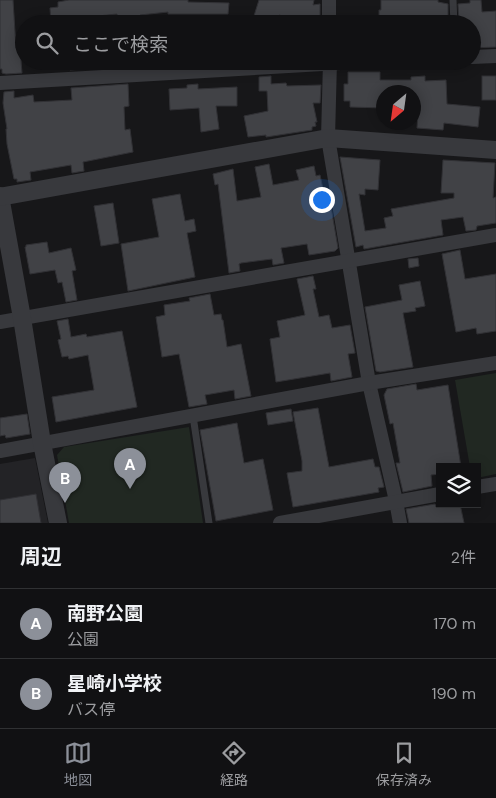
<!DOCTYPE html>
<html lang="ja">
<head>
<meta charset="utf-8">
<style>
	:root { --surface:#111113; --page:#1a1a1c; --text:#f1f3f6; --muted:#9c9da0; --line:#303133; --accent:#8c9099 }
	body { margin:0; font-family:"DM Sans","Noto Sans JP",sans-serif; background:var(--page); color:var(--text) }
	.controls { position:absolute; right:15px; bottom:15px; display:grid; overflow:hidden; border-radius:0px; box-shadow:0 2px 12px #0003 }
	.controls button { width:45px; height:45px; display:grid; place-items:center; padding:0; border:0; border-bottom:1px solid var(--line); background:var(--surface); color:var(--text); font:25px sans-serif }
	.compass { position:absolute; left:376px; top:85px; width:45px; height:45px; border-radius:50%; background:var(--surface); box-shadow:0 2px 12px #0003; rotate:209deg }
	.you { position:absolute; left:321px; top:199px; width:18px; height:18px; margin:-12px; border:4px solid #fff; border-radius:50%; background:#1a73e8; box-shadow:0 0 0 8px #1a73e833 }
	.badge { display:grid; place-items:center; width:32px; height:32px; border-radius:50%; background:var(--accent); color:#fff; font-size:16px; font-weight:700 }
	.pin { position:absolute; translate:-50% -41px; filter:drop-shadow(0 1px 2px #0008) }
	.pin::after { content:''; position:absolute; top:26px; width:18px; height:15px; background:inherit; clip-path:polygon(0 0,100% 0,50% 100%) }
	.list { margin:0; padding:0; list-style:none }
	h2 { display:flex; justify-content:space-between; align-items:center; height:65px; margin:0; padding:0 20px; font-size:21px }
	h2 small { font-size:16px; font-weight:400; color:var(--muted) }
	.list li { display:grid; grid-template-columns:32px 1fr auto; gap:15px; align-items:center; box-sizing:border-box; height:70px; padding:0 20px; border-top:1px solid var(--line) }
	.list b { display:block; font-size:19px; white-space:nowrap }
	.list p { margin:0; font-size:16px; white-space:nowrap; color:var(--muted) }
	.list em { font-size:16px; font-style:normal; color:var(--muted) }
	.icon { flex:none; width:28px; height:28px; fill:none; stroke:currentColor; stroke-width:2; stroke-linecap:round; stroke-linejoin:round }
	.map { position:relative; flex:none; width:496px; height:523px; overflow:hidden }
	.search { position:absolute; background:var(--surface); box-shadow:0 2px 12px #0003; left:15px; right:15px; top:15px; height:55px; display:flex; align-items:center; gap:12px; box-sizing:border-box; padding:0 18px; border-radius:28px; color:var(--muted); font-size:19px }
	.sheet { height:205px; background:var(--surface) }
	nav { display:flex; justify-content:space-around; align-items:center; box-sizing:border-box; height:70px; border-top:1px solid var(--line); background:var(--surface); font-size:14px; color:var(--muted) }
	nav a { display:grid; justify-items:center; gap:2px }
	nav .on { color:var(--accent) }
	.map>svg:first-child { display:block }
	.built { fill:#232326 }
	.green { fill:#212822 }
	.building { fill:#414246; stroke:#313135 }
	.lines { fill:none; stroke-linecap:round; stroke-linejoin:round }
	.service { stroke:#38393d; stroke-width:7 }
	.minor { stroke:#38393d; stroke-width:14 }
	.tertiary { stroke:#38393d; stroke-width:18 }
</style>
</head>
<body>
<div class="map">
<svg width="496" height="523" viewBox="0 0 496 523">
	<rect width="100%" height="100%" fill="#171719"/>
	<path class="built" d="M35,458l13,65h-48v-59z"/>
	<g class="green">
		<path d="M496,373v101l-19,4v-11h-7l-15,-87z"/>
		<path d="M189,427l14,96h-134l-12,-68 7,-8z"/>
	</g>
	<g class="building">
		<path d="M0,0h13l3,48h4l2,25 -16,1 -4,-1v-4h-2z"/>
		<path d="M69,0h119v2l41,1 -1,11h-60v-2l-28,3 1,9h-23l-1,-10 -29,3v4l-37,3 -1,-16 8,-1v-5z"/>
		<path d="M259,0h55l-1,5 7,-1v13h-34l-7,-2 -2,6 -2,-1 -1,3 -7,-2 -1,2 -13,-4z"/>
		<path d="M381,0h57v2l10,2v15h-17v5h-52v-14h2z"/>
		<path d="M470,0h11l1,12 14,-1v36l-24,1v-24h-13l-1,-20 12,-1z"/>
		<path d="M69,61h13v8l-12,1z"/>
		<path d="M105,61h21l1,6 -22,1z"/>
		<path d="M348,72h32v8h31v-3l14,-1v5l21,-1 1,24 33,3 -2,20 -34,-4 -1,7 -26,-2 2,-28h-5v-8h-30v16l-34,-1v-6h-6v-17h4z"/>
		<path d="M271,76v8l15,-1 1,3 34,-1 -1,18h-7l4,19h-2l1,4 -4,1v3l-46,7v-2l-18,2 -4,-21 24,-5 -1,-20h-8v-14z"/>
		<rect x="482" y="76" width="14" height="24"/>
		<path d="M128,84l1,22 -5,1 1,23 5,-1 3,23 -50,10 1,9 -12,2 -1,-8 -41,7 1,8 -14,2v-3h-3l-7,-35 -1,-15h1l-4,-26 1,-11 10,-1v7l19,-3 1,7 38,-2 -1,-12z"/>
		<path d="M198,84v5l39,-2v19h-21l3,23 -18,3 -2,-24 -29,2 -1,-21 18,-1v-3z"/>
		<path d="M340,157l40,3 -2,30 -13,-1v6l-6,-1 6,37 21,-3 -2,-10 9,-2 -2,-7 63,-11v-5h-13l2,-33 52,3 -2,35 3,-1v26l-19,3 -1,4 -10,1 -3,-14 -22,3 2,15 -79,14 -1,-4 -7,2z"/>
		<path d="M269,164l4,21 26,-5 -3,-10 18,-4 2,10 4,-1 7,33 4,-1 7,41 -3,3 -26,4 -2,-11 -26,4 3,15 -11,2 -1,-6 -31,4 -2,1 1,7 -11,2 -11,-89 -3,1 -2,-11 20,-5 4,32 24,-4 -6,-30z"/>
		<path d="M180,194l5,27 9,-2 2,12 -9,2 8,44 -67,14 -7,-47 38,-7 -7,-38z"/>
		<path d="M113,203l6,40 -18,3 -7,-40z"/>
		<path d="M47,242l2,11 22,-5 5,22 -4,1 5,29 -11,2 -4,-20 -4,1 -3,-13 -25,4 -5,-27h1v-2z"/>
		<path d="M460,250l5,29 31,-5v57l-19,3 -1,-6 -20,4 -14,-78z"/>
		<path d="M418,258l1,8 -10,2 -1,-9z"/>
		<path d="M313,276l3,13h-3l6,28 10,-2 3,13 18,-3 5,28 -7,1 4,23 -21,4 -1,-8 -54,9 -6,-43 10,-2 -3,-16 28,-6 -8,-36z"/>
		<path d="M420,281l5,25 -10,2 1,3 -13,2 10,54 -33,5 -4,-1 -11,-64 37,-7 -3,-15z"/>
		<path d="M210,294l4,21 7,-1 1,6h1l4,27 14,-3 10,52 -16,3 -1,-9 -29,5 2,9 -18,3 -10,-53 -17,3 -6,-40 9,-2 -1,-10 26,-4 -1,-3z"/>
		<path d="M68,319l3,18 15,-3 1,3 35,-6 15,76 -81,15 -4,-25 42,-7 -6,-35 -19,4 -1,-3 -6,1 -4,-17 3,-1 -4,-18z"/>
		<path d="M416,384l1,6 31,-5 13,82h-21v7l-9,1 1,11 -29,6 -7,-29h4l-7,-40 -3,1 -6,-29 3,-6z"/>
		<path d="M318,408l11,59 44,-8 2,8h4l5,20 -6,1 1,4 -86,15 -6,-34 15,-2v-10l-9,-49z"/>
		<path d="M291,409l2,12 -25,4 -2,-12z"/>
		<path d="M27,414l3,20 -24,4 -1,-3 -5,1v-18z"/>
		<path d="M237,423l7,40 19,-4 10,51 -57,11 -16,-91z"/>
		<path d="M36,494l5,29h-41v-23z"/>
		<path d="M435,504l1,3 24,-3 4,19h-55l-3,-14z"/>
	</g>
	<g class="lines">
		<g class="service">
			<path d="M453,0l1,24"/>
			<path d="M193,416l16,107"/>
		</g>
		<g class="minor">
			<path d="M329,0v24"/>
			<path d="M472,57l24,-1"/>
			<path d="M330,61l-2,77 41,245 27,118 4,22"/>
			<path d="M0,83l375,-22"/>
			<path d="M0,322l496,-87"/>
			<path d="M0,451l369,-68 127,-20"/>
			<path d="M477,487l19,-3"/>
			<path d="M280,523l160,-29"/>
		</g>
		<g class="tertiary">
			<path d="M0,196l22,122 20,125 16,80"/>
			<path d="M0,197l328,-59 168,12"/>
		</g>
	</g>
</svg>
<div class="controls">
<button><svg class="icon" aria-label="layers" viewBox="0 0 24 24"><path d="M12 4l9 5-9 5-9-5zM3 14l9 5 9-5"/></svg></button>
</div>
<svg class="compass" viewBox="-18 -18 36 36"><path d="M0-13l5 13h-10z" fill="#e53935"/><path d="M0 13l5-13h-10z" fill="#9c9da0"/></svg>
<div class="you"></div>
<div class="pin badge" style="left:130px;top:489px">A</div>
<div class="pin badge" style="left:65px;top:503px">B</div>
<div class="search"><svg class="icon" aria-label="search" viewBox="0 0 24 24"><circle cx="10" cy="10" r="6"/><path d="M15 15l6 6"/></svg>ここで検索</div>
</div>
<section class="sheet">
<h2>周辺<small>2件</small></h2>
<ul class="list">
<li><span class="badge">A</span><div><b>南野公園</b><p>公園</p></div><em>170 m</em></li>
<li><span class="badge">B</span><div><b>星崎小学校</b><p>バス停</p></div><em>190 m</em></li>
</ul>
</section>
<nav>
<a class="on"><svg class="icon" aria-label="map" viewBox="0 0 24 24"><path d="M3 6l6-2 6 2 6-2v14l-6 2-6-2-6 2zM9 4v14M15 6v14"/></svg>地図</a>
<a><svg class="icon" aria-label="directions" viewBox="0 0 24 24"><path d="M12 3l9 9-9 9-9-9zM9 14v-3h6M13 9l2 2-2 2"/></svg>経路</a>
<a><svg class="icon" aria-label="saved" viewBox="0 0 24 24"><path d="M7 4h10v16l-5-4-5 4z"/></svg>保存済み</a>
</nav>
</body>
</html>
